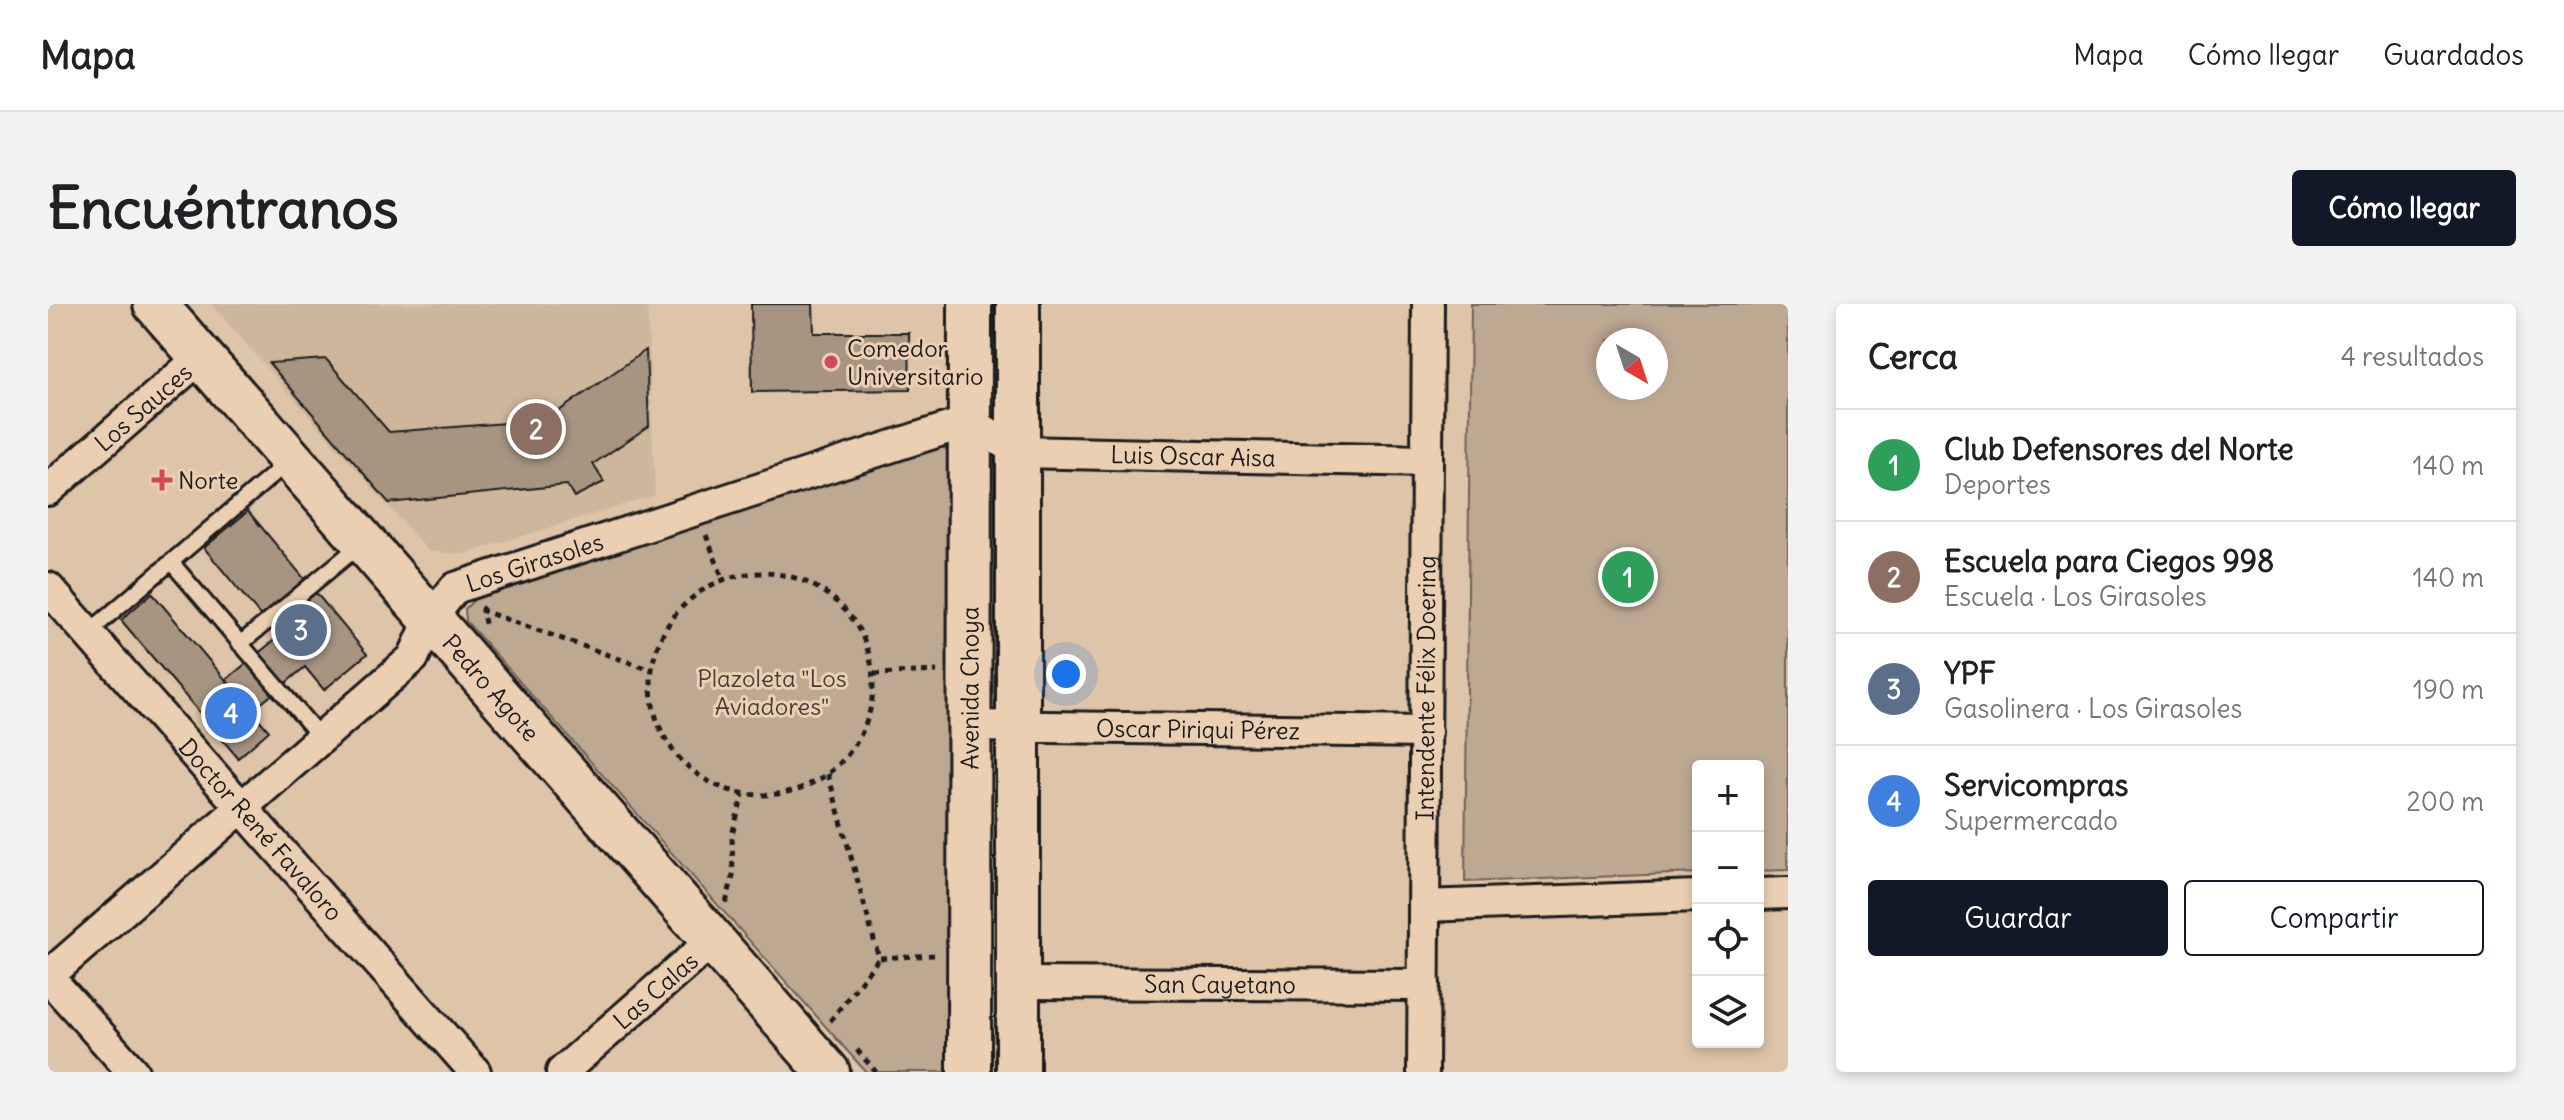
<!DOCTYPE html>
<html lang="es">
<head>
<meta charset="utf-8">
<style>
	:root { --surface:#fff; --page:#f2f2f2; --text:#202124; --muted:#757577; --line:#e0e0e0; --accent:#111827 }
	body { margin:0; font-family:Delius,sans-serif; background:var(--page); color:var(--text) }
	.controls { position:absolute; right:24px; bottom:24px; display:grid; overflow:hidden; border-radius:8px; box-shadow:0 4px 12px #0003 }
	.controls button { width:72px; height:72px; display:grid; place-items:center; padding:0; border:0; border-bottom:2px solid var(--line); background:var(--surface); color:var(--text); font:40px sans-serif }
	.compass { position:absolute; left:1548px; top:24px; width:72px; height:72px; border-radius:50%; background:var(--surface); box-shadow:0 4px 12px #0003; rotate:141deg }
	.you { position:absolute; left:1018px; top:370px; width:28px; height:28px; margin:-20px; border:6px solid #fff; border-radius:50%; background:#1a73e8; box-shadow:0 0 0 12px #1a73e833 }
	.badge { display:grid; place-items:center; width:52px; height:52px; border-radius:50%; background:var(--accent); color:#fff; font-size:26px; font-weight:700 }
	.pin { position:absolute; translate:-50% -50%; border:4px solid #fff; box-shadow:0 2px 8px #0006 }
	.list { margin:0; padding:0; list-style:none }
	h2 { display:flex; justify-content:space-between; align-items:center; height:104px; margin:0; padding:0 32px; font-size:34px }
	h2 small { font-size:26px; font-weight:400; color:var(--muted) }
	.list li { display:grid; grid-template-columns:52px 1fr auto; gap:24px; align-items:center; box-sizing:border-box; height:112px; padding:0 32px; border-top:2px solid var(--line) }
	.list b { display:block; font-size:30px; white-space:nowrap }
	.list p { margin:0; font-size:26px; white-space:nowrap; color:var(--muted) }
	.list em { font-size:26px; font-style:normal; color:var(--muted) }
	.actions { display:flex; gap:16px; padding:24px 32px }
	.actions a { flex:1; padding:18px 0; border:2px solid var(--accent); border-radius:8px; text-align:center; font-size:28px; color:var(--accent) }
	.actions .main { background:var(--accent); color:#fff }
	.icon { flex:none; width:44px; height:44px; fill:none; stroke:currentColor; stroke-width:2; stroke-linecap:round; stroke-linejoin:round }
	.map { position:relative; flex:none; width:1740px; height:768px; overflow:hidden; border-radius:8px }
	header { display:flex; align-items:center; gap:48px; box-sizing:border-box; height:112px; padding:0 40px; background:var(--surface); border-bottom:2px solid var(--line) }
	header strong { font-size:38px }
	nav { display:flex; gap:44px; margin-inline-start:auto; font-size:28px }
	.intro { display:flex; align-items:center; justify-content:space-between; box-sizing:border-box; height:192px; padding:0 48px }
	h1 { margin:0; font-size:56px }
	.button { padding:20px 36px; border-radius:8px; background:var(--accent); color:#fff; font-size:28px; font-weight:700 }
	main { display:flex; gap:48px; padding:0 48px }
	aside { flex:1; background:var(--surface); border-radius:8px; box-shadow:0 4px 12px #0003 }
	.map>svg:first-child { display:block }
	.built { fill:#ceb69d }
	.green { fill:#bda892; stroke:#6c6257; stroke-width:2; fill-rule:evenodd }
	.building { fill:#a79582; stroke:#1c1c1c; stroke-width:2 }
	.lines { fill:none; stroke-linecap:round; stroke-linejoin:round }
	.service-casing { stroke:#1c1c1c; stroke-width:20 }
	.minor-casing { stroke:#1c1c1c; stroke-width:36 }
	.secondary-casing { stroke:#1c1c1c; stroke-width:48 }
	.path { stroke:#1c1c1c; stroke-width:5; stroke-dasharray:6 6; stroke-linecap:butt }
	.service { stroke:#eacfb2; stroke-width:14 }
	.minor { stroke:#eacfb2; stroke-width:30 }
	.secondary { stroke:#eacfb2; stroke-width:42 }
	.poi-dot { fill:#d1495b; stroke:#eacfb2; stroke-width:3 }
	.labels { text-anchor:middle; dominant-baseline:central; stroke-width:6; stroke-linejoin:round; paint-order:stroke }
	.poi-label { font-size:24px; fill:#1c1c1c; stroke:#eacfb2; text-anchor:start }
	.street-label { font-size:24px; fill:#1c1c1c; stroke:#eacfb2 }
	.park-label { font-size:24px; fill:#443f3a; stroke:#eacfb2 }
</style>
</head>
<body>
<header>
<strong>Mapa</strong>
<nav><a>Mapa</a><a>Cómo llegar</a><a>Guardados</a></nav>
</header>
<div class="intro"><h1>Encuéntranos</h1><a class="button">Cómo llegar</a></div>
<main>
<div class="map">
<svg width="1740" height="768" viewBox="0 0 1740 768">
	<rect width="100%" height="100%" fill="#dec4a9"/>
	<filter id="ink" filterUnits="userSpaceOnUse"><feTurbulence type="fractalNoise" baseFrequency=".0125" numOctaves="2"/><feDisplacementMap in="SourceGraphic" scale="16" xChannelSelector="R" yChannelSelector="G"/><feConvolveMatrix kernelMatrix="1 2 1 2 8 2 1 2 1" color-interpolation-filters="sRGB"/></filter>
	<g filter="url(#ink)">
		<path class="built" d="M163,0h436l8,191 -191,59 -36,-3z"/>
		<g class="green">
			<path d="M1423,0h317v566l-30,1v-105h-60v107l-233,9zM1608,36v48h-48v-48z"/>
			<path d="M883,142l14,2 9,15 -1,609h-87l-400,-451 -1,-12 14,-14z"/>
		</g>
		<g class="building">
			<path d="M703,0h62l1,29h95l1,57 -158,2z"/>
			<path d="M598,46l3,76 -56,38 11,18 -30,15 -7,-12 -178,18 -120,-140 57,-4 63,73 157,-12z"/>
			<path d="M200,207l119,143 -43,36 -19,-23 -53,44 -26,-31 52,-43 -74,-89z"/>
			<path d="M104,289l117,138 -31,27 -117,-138z"/>
		</g>
		<g class="lines">
			<g class="service-casing">
				<g id="service">
					<path d="M123,258l150,176"/>
					<path d="M40,329l200,-171"/>
					<path d="M192,340l120,-99"/>
				</g>
			</g>
			<g class="minor-casing">
				<g id="minor">
					<path id="s1" d="M0,186l153,-133"/>
					<path id="s2" d="M0,284l427,484"/>
					<path id="s3" d="M922,422l456,6"/>
					<path d="M1710,590l30,-1"/>
					<path d="M1376,602l274,-10"/>
					<path id="s4" d="M0,672l365,-318 18,-40 24,-30 515,-167 48,31 409,9"/>
					<path d="M0,673l85,95"/>
					<path id="s5" d="M970,679l406,2"/>
					<path id="s6" d="M514,768l150,-131"/>
					<path id="s7" d="M1375,768l5,-768"/>
				</g>
			</g>
			<g class="secondary-casing">
				<g id="secondary">
					<path id="s8" d="M107,0l673,768"/>
					<path d="M970,0v768"/>
					<path id="s9" d="M921,768l1,-768"/>
				</g>
			</g>
			<g class="path">
				<path d="M658,231l17,44"/>
				<circle cx="714" cy="380" r="111"/>
				<path d="M436,303l-2,2 4,19"/>
				<path d="M432,306l171,60"/>
				<path d="M826,370l63,-3"/>
				<path d="M780,470l51,184 56,-3"/>
				<path d="M678,599l7,-27 -1,-41 11,-41"/>
				<path d="M782,717l49,-63"/>
				<path d="M809,746l19,22"/>
			</g>
			<use href="#service" class="service"/>
			<use href="#minor" class="minor"/>
			<use href="#secondary" class="secondary"/>
		</g>
	</g>
	<g class="poi-dot">
		<circle cx="783" cy="58" r="8"/>
		<path d="M110 164h8v8h8v8h-8v8h-8v-8h-8v-8h8z"/>
	</g>
	<g class="labels">
		<g class="poi-label">
			<text x="799" y="44">Comedor<tspan x="799" dy="28">Universitario</tspan></text>
			<text x="130" y="176">Norte</text>
		</g>
		<g class="street-label">
			<text stroke="none"><textPath href="#s1" startOffset="126">Los Sauces</textPath></text>
			<text stroke="none"><textPath href="#s4" startOffset="1340">Luis Oscar Aisa</textPath></text>
			<text stroke="none"><textPath href="#s4" startOffset="650">Los Girasoles</textPath></text>
			<text stroke="none"><textPath href="#s8" startOffset="510">Pedro Agote</textPath></text>
			<text stroke="none"><textPath href="#s9" startOffset="384">Avenida Choya</textPath></text>
			<text stroke="none"><textPath href="#s7" startOffset="384">Intendente Félix Doering</textPath></text>
			<text stroke="none"><textPath href="#s3" startOffset="228">Oscar Piriqui Pérez</textPath></text>
			<text stroke="none"><textPath href="#s2" startOffset="322">Doctor René Favaloro</textPath></text>
			<text stroke="none"><textPath href="#s5" startOffset="202">San Cayetano</textPath></text>
			<text stroke="none"><textPath href="#s6" startOffset="124">Las Calas</textPath></text>
		</g>
		<g class="park-label">
			<text x="724" y="374">Plazoleta "Los<tspan x="724" dy="28">Aviadores"</tspan></text>
		</g>
	</g>
</svg>
<div class="controls">
<button>+</button>
<button>−</button>
<button><svg class="icon" aria-label="locate" viewBox="0 0 24 24"><circle cx="12" cy="12" r="6"/><path d="M12 2v4M12 18v4M2 12h4M18 12h4"/></svg></button>
<button><svg class="icon" aria-label="layers" viewBox="0 0 24 24"><path d="M12 4l9 5-9 5-9-5zM3 14l9 5 9-5"/></svg></button>
</div>
<svg class="compass" viewBox="-18 -18 36 36"><path d="M0-13l5 13h-10z" fill="#e53935"/><path d="M0 13l5-13h-10z" fill="#757577"/></svg>
<div class="you"></div>
<div class="pin badge" style="left:1580px;top:273px;background:#2e9e5b">1</div>
<div class="pin badge" style="left:488px;top:125px;background:#8d6e63">2</div>
<div class="pin badge" style="left:253px;top:326px;background:#5c6f8a">3</div>
<div class="pin badge" style="left:183px;top:409px;background:#3f7fe0">4</div>
</div>
<aside>
<h2>Cerca<small>4 resultados</small></h2>
<ul class="list">
<li><span class="badge" style="background:#2e9e5b">1</span><div><b>Club Defensores del Norte</b><p>Deportes</p></div><em>140 m</em></li>
<li><span class="badge" style="background:#8d6e63">2</span><div><b>Escuela para Ciegos 998</b><p>Escuela · Los Girasoles</p></div><em>140 m</em></li>
<li><span class="badge" style="background:#5c6f8a">3</span><div><b>YPF</b><p>Gasolinera · Los Girasoles</p></div><em>190 m</em></li>
<li><span class="badge" style="background:#3f7fe0">4</span><div><b>Servicompras</b><p>Supermercado</p></div><em>200 m</em></li>
</ul>
<div class="actions"><a class="main">Guardar</a><a>Compartir</a></div>
</aside>
</main>
</body>
</html>
